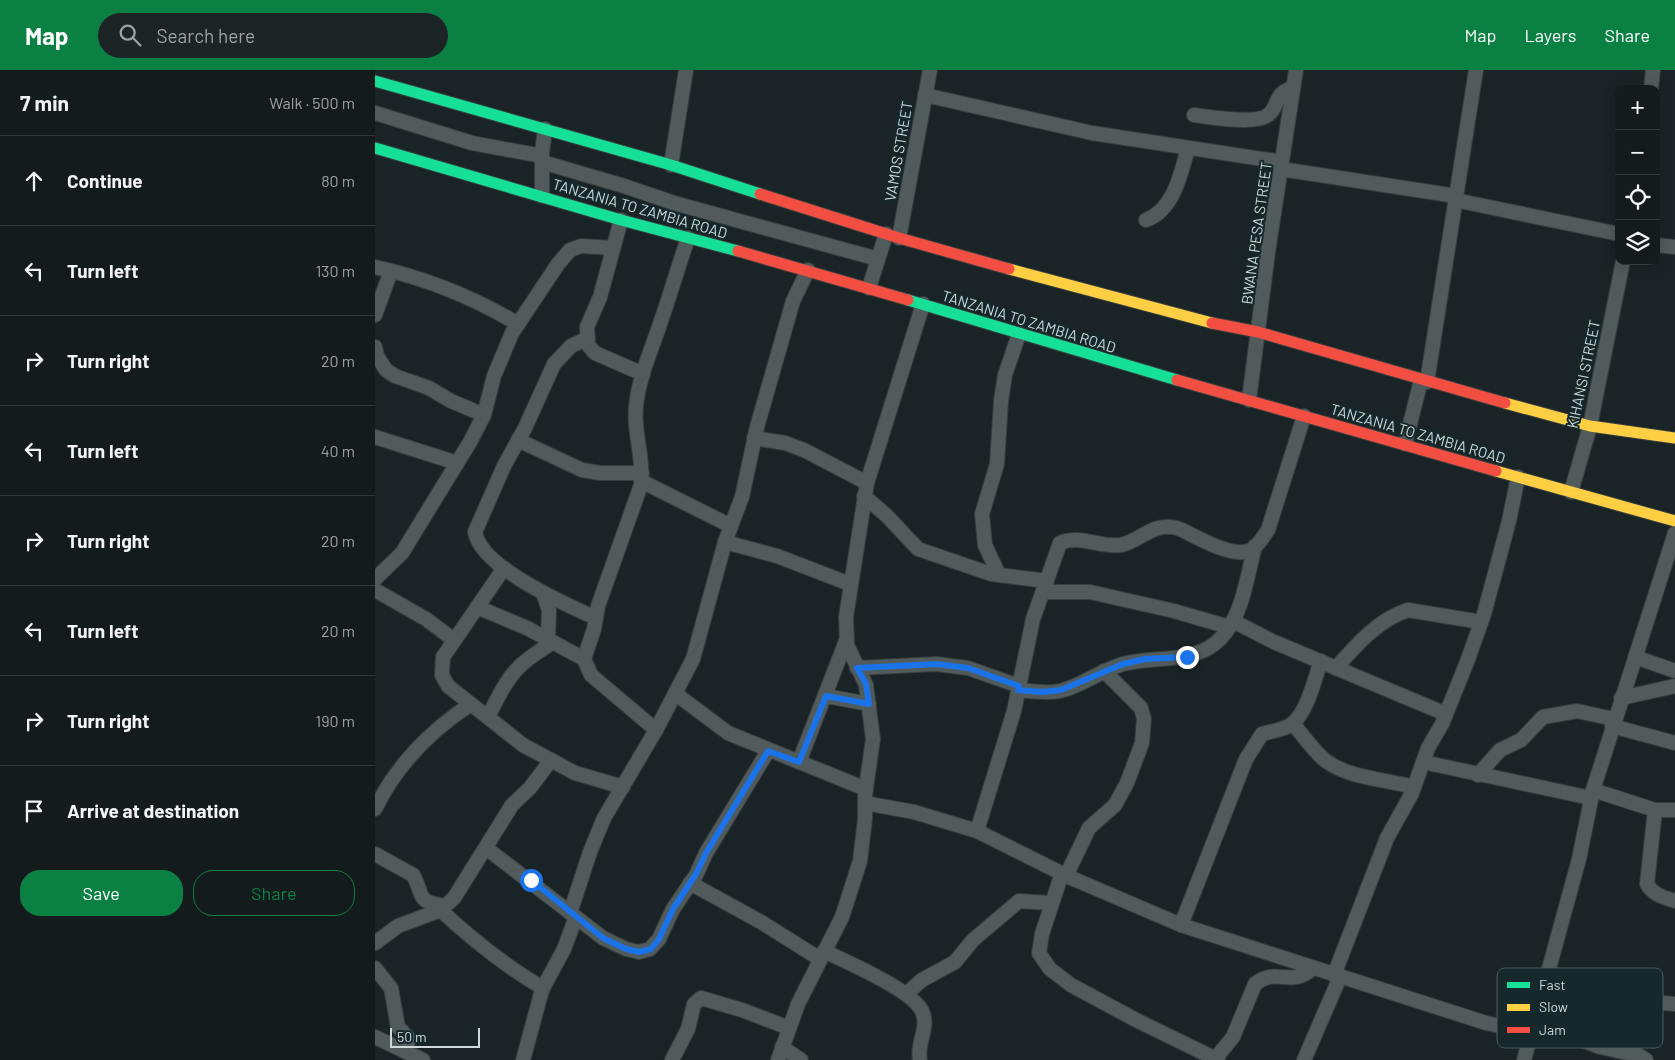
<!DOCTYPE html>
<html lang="en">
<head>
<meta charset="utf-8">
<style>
	:root { --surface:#141b1c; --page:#1d2425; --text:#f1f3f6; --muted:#9da1a3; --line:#33393b; --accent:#0b8043 }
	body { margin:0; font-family:Barlow,sans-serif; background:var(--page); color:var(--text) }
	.controls { position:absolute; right:15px; top:15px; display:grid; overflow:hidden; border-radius:10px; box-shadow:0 2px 12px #0003 }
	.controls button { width:45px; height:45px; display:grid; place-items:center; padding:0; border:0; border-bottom:1px solid var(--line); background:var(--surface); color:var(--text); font:25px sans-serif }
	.scale { position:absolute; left:15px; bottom:12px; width:90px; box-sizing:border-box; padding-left:5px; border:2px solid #ccd8d9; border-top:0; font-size:14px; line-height:18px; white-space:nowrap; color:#ccd8d9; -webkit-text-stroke:4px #15282b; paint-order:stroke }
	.stop { position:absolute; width:15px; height:15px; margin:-11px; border:4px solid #1a73e8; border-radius:50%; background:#fff }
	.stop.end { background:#1a73e8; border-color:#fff; box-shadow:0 1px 5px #0008 }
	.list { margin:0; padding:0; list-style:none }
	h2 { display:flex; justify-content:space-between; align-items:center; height:65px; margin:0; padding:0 20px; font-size:21px }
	h2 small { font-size:16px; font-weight:400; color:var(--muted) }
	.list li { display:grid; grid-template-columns:32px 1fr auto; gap:15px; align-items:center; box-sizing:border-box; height:90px; padding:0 20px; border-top:1px solid var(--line) }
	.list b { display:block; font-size:19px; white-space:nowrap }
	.list em { font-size:16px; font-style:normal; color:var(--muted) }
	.actions { display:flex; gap:10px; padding:15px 20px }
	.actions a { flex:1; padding:11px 0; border:1px solid var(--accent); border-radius:20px; text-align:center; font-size:18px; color:var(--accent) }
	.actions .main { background:var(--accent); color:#fff }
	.icon { flex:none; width:28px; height:28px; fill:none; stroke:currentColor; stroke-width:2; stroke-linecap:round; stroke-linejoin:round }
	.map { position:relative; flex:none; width:1300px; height:990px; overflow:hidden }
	header { display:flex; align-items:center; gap:30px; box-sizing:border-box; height:70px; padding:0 25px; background:var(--accent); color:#fff }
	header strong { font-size:24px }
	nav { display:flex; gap:28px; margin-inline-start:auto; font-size:18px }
	.search { width:350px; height:45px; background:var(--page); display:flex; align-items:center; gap:12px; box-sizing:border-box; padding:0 18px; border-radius:28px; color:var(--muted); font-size:19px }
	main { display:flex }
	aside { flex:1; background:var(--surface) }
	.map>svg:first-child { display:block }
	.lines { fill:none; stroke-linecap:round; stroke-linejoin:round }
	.street-casing { stroke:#363e3f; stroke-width:16 }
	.fast-casing { stroke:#363e3f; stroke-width:13 }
	.slow-casing { stroke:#363e3f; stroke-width:13 }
	.jam-casing { stroke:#363e3f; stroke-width:13 }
	.street { stroke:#525b5c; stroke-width:14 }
	.fast { stroke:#16e098; stroke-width:11 }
	.slow { stroke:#ffcf43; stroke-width:11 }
	.jam { stroke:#f24e42; stroke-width:11 }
	.route { stroke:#1a73e8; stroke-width:6 }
	.labels { text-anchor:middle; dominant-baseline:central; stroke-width:4; stroke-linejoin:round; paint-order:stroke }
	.street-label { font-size:15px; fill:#ccd8d9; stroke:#15282b }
	.key { fill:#15282b; stroke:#4c5d5f; stroke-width:1 }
	.key-label { font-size:14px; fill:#ccd8d9 }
</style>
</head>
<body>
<header>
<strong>Map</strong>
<div class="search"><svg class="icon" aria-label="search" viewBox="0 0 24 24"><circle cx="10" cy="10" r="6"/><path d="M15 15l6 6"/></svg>Search here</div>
<nav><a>Map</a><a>Layers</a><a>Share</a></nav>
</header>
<main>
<aside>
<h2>7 min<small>Walk · 500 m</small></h2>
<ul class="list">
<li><svg class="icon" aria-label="ahead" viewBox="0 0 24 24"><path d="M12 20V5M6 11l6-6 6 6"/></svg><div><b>Continue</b></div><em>80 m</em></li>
<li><svg class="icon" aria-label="left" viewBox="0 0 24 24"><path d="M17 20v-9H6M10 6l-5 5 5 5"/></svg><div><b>Turn left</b></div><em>130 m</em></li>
<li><svg class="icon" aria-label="right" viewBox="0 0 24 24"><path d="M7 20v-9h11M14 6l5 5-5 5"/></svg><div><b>Turn right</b></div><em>20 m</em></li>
<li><svg class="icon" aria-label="left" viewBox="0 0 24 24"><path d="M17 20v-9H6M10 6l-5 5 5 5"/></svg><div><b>Turn left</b></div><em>40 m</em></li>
<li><svg class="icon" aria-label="right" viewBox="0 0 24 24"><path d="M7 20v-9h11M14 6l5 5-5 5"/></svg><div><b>Turn right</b></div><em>20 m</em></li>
<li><svg class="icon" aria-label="left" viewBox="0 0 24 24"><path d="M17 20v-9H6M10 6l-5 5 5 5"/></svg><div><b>Turn left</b></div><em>20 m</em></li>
<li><svg class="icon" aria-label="right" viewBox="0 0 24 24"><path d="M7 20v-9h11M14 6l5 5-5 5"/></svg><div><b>Turn right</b></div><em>190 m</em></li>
<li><svg class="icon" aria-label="arrive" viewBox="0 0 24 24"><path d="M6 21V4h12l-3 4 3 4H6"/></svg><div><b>Arrive at destination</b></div></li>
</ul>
<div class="actions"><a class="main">Save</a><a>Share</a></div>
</aside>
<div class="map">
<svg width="1300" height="990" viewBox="0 0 1300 990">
	<rect width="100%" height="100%" fill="#1a2426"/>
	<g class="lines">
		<g class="street-casing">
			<g id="street">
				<path d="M1276,19l2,-19"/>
				<path d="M550,25l167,38 190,29"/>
				<path d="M0,43l97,30 70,13"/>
				<path d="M819,45c16,2 61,10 74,0 12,-9 5,-22 25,-27"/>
				<path d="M167,92l82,24 50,17 204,56"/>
				<path d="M296,95l15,-95"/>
				<path d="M906,99l175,27"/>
				<path d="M167,126v-43l3,-24"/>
				<path d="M1080,130l164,34"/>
				<path d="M246,150l-21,77 -13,30 1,18 7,8 48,21"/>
				<path d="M771,150c28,-10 35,-47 42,-72"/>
				<path d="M524,168l31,-168"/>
				<path d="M1281,175l19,2"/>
				<path d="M0,197c51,11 98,30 143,57"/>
				<path d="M494,218l17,-54"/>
				<path d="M0,245l16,-44"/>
				<path d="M213,268l-17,8 -17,18 -29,64 -21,38 -29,66c6,35 89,72 121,86"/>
				<path d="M0,277l2,9 9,14 9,6 34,12 22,13 33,14"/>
				<path d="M1052,312l49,-312"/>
				<path d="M874,330l19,-148 28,-182"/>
				<path d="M0,367l82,26"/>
				<path d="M379,368l31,5 19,7 63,33"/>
				<path d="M143,370l64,30 18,3h42"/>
				<path d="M1030,374l16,-64"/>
				<path d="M266,411l90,45"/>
				<path d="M1196,422l19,-66 33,-165"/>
				<path d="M489,426l23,20 31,33 73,25 56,7"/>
				<path d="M350,472l52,14 73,28"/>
				<path d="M129,498l-61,89 -1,18 6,11 75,59 52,28 48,14"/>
				<path d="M624,505l-14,-30 -3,-31 15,-50 4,-63 4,-26 14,-41"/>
				<path d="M0,509l27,-26 68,-111 14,-27 10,-39 18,-43 46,-69 12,-14 11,-4 32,2"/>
				<path d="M0,520l51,29 28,21"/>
				<path d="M668,522h47l84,19 55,16"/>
				<path d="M168,523l6,17 -1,29"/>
				<path d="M102,537l50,21 57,31"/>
				<path d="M858,551l41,21 172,72"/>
				<path d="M1260,587l40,14"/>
				<path d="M482,598l79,-4 32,4 51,18"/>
				<path d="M961,598c20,-23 43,-49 72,-58l73,12"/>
				<path d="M643,620c14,1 28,4 42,1 22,-5 41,-21 63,-27 32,-9 73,1 98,-26 22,-23 26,-62 34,-92"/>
				<path d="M301,624l52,39 138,56"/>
				<path d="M451,626l43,8"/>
				<path d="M1246,628l54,-12"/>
				<path d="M113,647c10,-20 21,-44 39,-57 9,-7 17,-12 26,-18"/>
				<path d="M918,654c10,11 21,28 33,37 25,18 59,18 88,26"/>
				<path d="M1237,656l63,17"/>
				<path d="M281,660l-65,-55 -7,-16 10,-30 4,-23 43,-121c3,-30 -8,-52 -5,-79 3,-30 17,-60 26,-88 9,-26 17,-54 26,-80"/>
				<path d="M424,692l47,-121"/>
				<path d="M1048,692l168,36"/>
				<path d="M1103,705l22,-25 21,-10 22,-23 34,-6 37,8"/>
				<path d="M1218,720l62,20h20"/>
				<path d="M490,733l49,9 63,19 92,46 112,48 305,98 46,10"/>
				<path d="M0,739c21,-43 56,-79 96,-105"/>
				<path d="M1280,740l-8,74c6,11 16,13 28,17"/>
				<path d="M602,761l37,-120 19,-92 27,-76c20,-9 40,5 61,2 17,-3 31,-21 50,-18 7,0 15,5 21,8 14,7 43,23 59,15 8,-5 12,-13 17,-20l36,-114"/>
				<path d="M111,778l117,90 23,11 13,3 11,-3 9,-10 14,-30 23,-34 10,-22 62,-102"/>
				<path d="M0,784l38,21c12,21 1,26 32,31l9,-8 58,-93 18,-17 21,-28"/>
				<path d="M687,803l-20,61 -3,19 11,16 21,16 65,35 82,40"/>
				<path d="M691,806l23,-48 26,-23 12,-22 15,-40 2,-24 -3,-11 -37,-37"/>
				<path d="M315,813l71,39 59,37"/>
				<path d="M60,835c33,31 68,60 108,83"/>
				<path d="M195,843l20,-61 14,-34 52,-88 37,-71 32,-117 17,-45 15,-70 36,-126 15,-31"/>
				<path d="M806,855l65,-166 16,-25c10,-3 22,-4 30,-10 16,-13 22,-44 29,-63"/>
				<path d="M0,873l23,-17 43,-16"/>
				<path d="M449,881c23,11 88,39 98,60 8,16 -6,33 -2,49"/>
				<path d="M0,898l16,20 7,39 11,12 -4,12"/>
				<path d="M959,905l53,-137 25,-45 16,-45 14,-24 25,-62 17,-48 25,-93 9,-44"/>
				<path d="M531,924l16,-14 33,-18 18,-22 46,-39 32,2"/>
				<path d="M1160,952l65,25 38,8 8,5"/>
				<path d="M0,967l48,23"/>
				<path d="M407,977l19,13"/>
				<path d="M1243,981l14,-45 7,-5 36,3"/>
				<path d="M840,989l18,-22 22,-53c22,-18 35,5 58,-16"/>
				<path d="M148,990l19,-70 22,-41 12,-32"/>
				<path d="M297,990l16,-31 6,-25 7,-6 41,12 47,18"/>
				<path d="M403,990l20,-56 44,-87 18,-56 5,-42v-24l8,-56 -7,-54 -19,-40 -1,-28 21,-134 56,-179"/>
				<path d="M929,990l36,-83"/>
				<path d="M1149,990l55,-201 14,-69 82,-257"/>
			</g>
		</g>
		<g class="fast-casing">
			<g id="fast">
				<path d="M0,11l296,84 89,29"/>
				<path d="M0,78l246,72 117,31"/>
				<path d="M533,230l269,80"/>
			</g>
		</g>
		<g class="slow-casing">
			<g id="slow">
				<path d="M634,199l203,54"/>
				<path d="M1130,333l85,23 85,12"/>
				<path d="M1121,401l179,50"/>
			</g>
		</g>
		<g class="jam-casing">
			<g id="jam">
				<path d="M385,124l139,44 110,31"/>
				<path d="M363,181l170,49"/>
				<path d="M837,253l46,9 247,71"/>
				<path d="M802,310l319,91"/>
			</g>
		</g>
		<use href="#street" class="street"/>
		<use href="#fast" class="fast"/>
		<use href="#slow" class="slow"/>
		<use href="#jam" class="jam"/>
	</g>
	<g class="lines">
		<path class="route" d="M156,810l72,58 23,11 13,3 12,-3 8,-10 14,-30 23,-35 10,-21 62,-102 31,11 27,-66 43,8 -3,-20 -9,-16 79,-4 32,4 51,18 -1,4 24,2 19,-2 62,-26 22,-5 42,-2"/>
	</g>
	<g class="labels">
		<g class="street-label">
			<text transform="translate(523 81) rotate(-80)">VAMOS STREET</text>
			<text transform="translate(265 138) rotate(16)">TANZANIA TO ZAMBIA ROAD</text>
			<text transform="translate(881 163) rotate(-82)">BWANA PESA STREET</text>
			<text transform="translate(654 251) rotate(17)">TANZANIA TO ZAMBIA ROAD</text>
			<text transform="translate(1208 304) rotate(-78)">KIHANSI STREET</text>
			<text transform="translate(1043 363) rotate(16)">TANZANIA TO ZAMBIA ROAD</text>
		</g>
	</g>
	<rect x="1122" y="898" width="166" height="80" rx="8" class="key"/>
	<rect x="1132" y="912" width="23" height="6" fill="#16e098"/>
	<rect x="1132" y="934" width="23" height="7" fill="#ffcf43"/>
	<rect x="1132" y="957" width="23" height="6" fill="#f24e42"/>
	<g class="key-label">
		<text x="1164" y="920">Fast</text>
		<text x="1164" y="942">Slow</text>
		<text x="1164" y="965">Jam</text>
	</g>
</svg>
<div class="controls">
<button>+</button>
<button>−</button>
<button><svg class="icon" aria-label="locate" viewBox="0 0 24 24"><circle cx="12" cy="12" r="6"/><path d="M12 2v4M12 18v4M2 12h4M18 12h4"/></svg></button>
<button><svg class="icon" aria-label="layers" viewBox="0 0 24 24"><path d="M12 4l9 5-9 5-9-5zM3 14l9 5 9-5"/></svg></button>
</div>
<div class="scale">50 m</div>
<div class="stop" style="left:156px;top:810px"></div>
<div class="stop end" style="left:812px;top:587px"></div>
</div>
</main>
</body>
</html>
